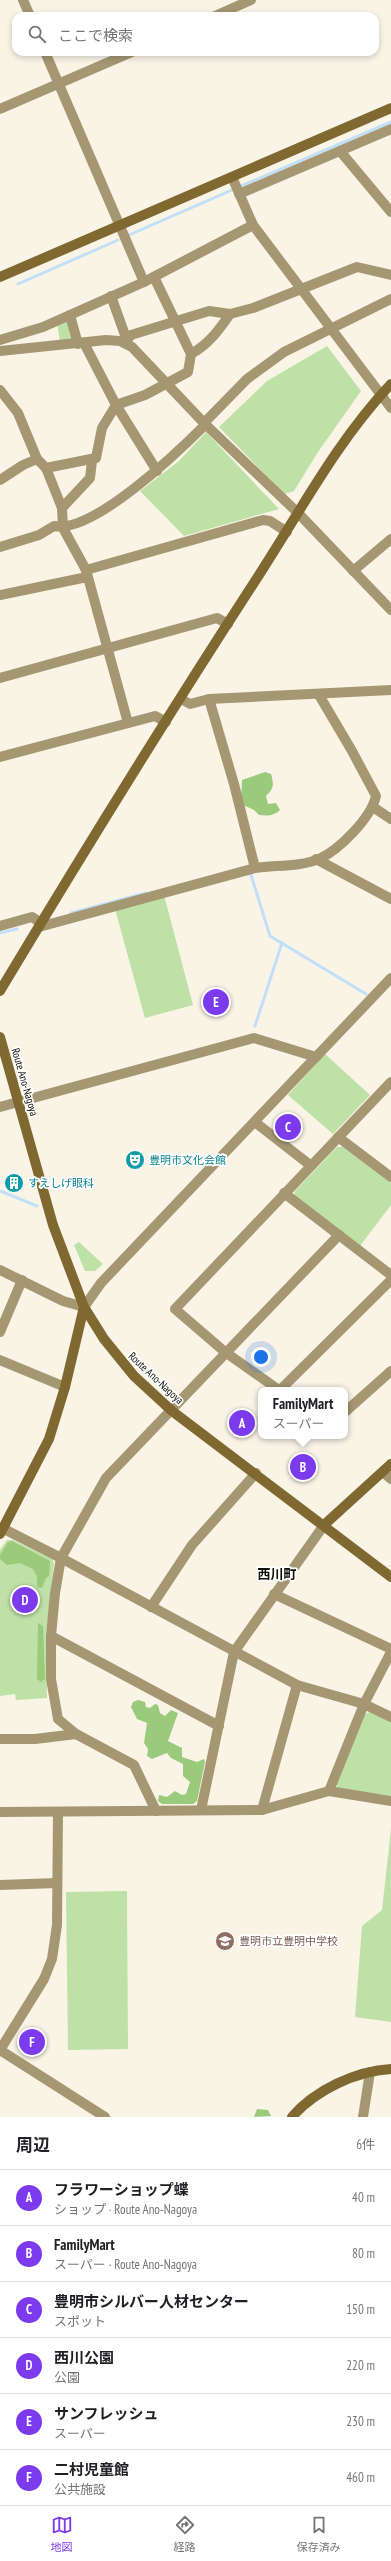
<!DOCTYPE html>
<html lang="ja">
<head>
<meta charset="utf-8">
<style>
	:root { --surface:#fff; --page:#f6f6f6; --text:#202124; --muted:#757577; --line:#e0e0e0; --accent:#7c3aed }
	body { margin:0; font-family:"PT Sans Narrow","Noto Sans JP",sans-serif; background:var(--page); color:var(--text) }
	.you { position:absolute; left:261px; top:1357px; width:14px; height:14px; margin:-10px; border:3px solid #fff; border-radius:50%; background:#1a73e8; box-shadow:0 0 0 6px #1a73e833 }
	.badge { display:grid; place-items:center; width:26px; height:26px; border-radius:50%; background:var(--accent); color:#fff; font-size:13px; font-weight:700 }
	.pin { position:absolute; translate:-50% -50%; border:2px solid #fff; box-shadow:0 1px 4px #0006 }
	.popup { position:absolute; left:258px; top:1387px; width:90px; height:52px; box-sizing:border-box; display:grid; place-content:center; border-radius:8px; background:var(--surface); filter:drop-shadow(0 1px 3px #0005); font-size:13px; white-space:nowrap; color:var(--muted) }
	.popup b { font-size:15px; color:var(--text) }
	.popup::after { content:''; position:absolute; left:50%; top:100%; margin-left:-8px; border:8px solid transparent; border-top-color:var(--surface) }
	.list { margin:0; padding:0; list-style:none }
	h2 { display:flex; justify-content:space-between; align-items:center; height:52px; margin:0; padding:0 16px; font-size:17px }
	h2 small { font-size:13px; font-weight:400; color:var(--muted) }
	.list li { display:grid; grid-template-columns:26px 1fr auto; gap:12px; align-items:center; box-sizing:border-box; height:56px; padding:0 16px; border-top:1px solid var(--line) }
	.list b { display:block; font-size:15px; white-space:nowrap }
	.list p { margin:0; font-size:13px; white-space:nowrap; color:var(--muted) }
	.list em { font-size:13px; font-style:normal; color:var(--muted) }
	.icon { flex:none; width:22px; height:22px; fill:none; stroke:currentColor; stroke-width:2; stroke-linecap:round; stroke-linejoin:round }
	.map { position:relative; flex:none; width:391px; height:2117px; overflow:hidden }
	.search { position:absolute; background:var(--surface); box-shadow:0 2px 6px #0003; left:12px; right:12px; top:12px; height:44px; display:flex; align-items:center; gap:10px; box-sizing:border-box; padding:0 14px; border-radius:12px; color:var(--muted); font-size:15px }
	.sheet { height:388px; background:var(--surface) }
	nav { display:flex; justify-content:space-around; align-items:center; box-sizing:border-box; height:56px; border-top:1px solid var(--line); background:var(--surface); font-size:11px; color:var(--muted) }
	nav a { display:grid; justify-items:center; gap:2px }
	nav .on { color:var(--accent) }
	.map>svg:first-child { display:block }
	.green { fill:#bee1a8 }
	.forest { fill:#9aca7b }
	.lines { fill:none; stroke-linecap:round; stroke-linejoin:round }
	.stream { stroke:#c1dff8; stroke-width:3 }
	.street { stroke:#a69773; stroke-width:10 }
	.secondary { stroke:#806931; stroke-width:10 }
	.labels { text-anchor:middle; dominant-baseline:central; stroke-width:3.5; stroke-linejoin:round; paint-order:stroke }
	.street-label { font-size:11px; fill:#100e09; stroke:#fff }
	.culture-label { font-size:11px; fill:#0d838f; stroke:#fff; text-anchor:start }
	.education-label { font-size:11px; fill:#785e54; stroke:#fff; text-anchor:start }
	.quarter-label { font-size:13px; font-weight:bold; fill:#100e09; stroke:#fff }
</style>
</head>
<body>
<div class="map">
<svg width="391" height="2117" viewBox="0 0 391 2117">
	<rect width="100%" height="100%" fill="#faf4e7"/>
	<g class="green">
		<path d="M68,318l7,22 -15,2 -3,-19z"/>
		<path d="M327,346l34,45 -43,61 -24,39 -10,3 -65,-67 48,-46z"/>
		<path d="M206,432l73,77 -95,27 -44,-45 39,-30z"/>
		<path d="M164,895l29,110 -48,13 -30,-109z"/>
		<path d="M325,1054l45,41 -37,39 -45,-39z"/>
		<path d="M337,1147h6l48,36v22l-31,41 -66,-49 1,-6z"/>
		<path d="M79,1242l24,22 -8,7h-10l-11,-26z"/>
		<path d="M7,1540h6l39,19 2,4 -8,73 1,62 -31,2 -1,-6 -15,2v-146z"/>
		<path d="M370,1712l21,10v74l-53,-8 -2,-4 29,-70z"/>
		<path d="M391,1829v193l-36,-5 7,-91 20,-16z"/>
		<path d="M127,1891l1,158 -60,1 -2,-158z"/>
	</g>
	<g class="forest">
		<path d="M265,772l6,2c3,10 3,15 -5,22l2,8 8,-1 4,7c-6,6 -13,6 -21,5l-5,-5 -11,-5 -2,-3 1,-22z"/>
		<path d="M12,1541l38,20 -1,15 -3,2 -4,10 -5,-1v-10l-4,-8 -13,-6 -13,2 -7,-6v-4l8,-13z"/>
		<path d="M38,1623l5,3 2,53 -4,3 -4,-3z"/>
		<path d="M138,1700l7,2 1,5 4,1 5,-4 3,1 2,8 5,3 6,-6 7,3 -10,28 14,7v9l15,5 7,-3 1,3 -8,39 -4,3h-31l-4,-3 1,-6 8,2 8,-6 7,4 4,-1 4,-12 -7,-6v-12l-12,-6 -4,-5 -15,6 -5,-3 1,-7 -4,-6 3,-20 -10,-4 -6,-12 2,-5z"/>
		<path d="M257,2109l11,1 3,6 -17,1z"/>
	</g>
	<g class="lines">
		<g class="stream">
			<path d="M239,187l152,-65"/>
			<path d="M129,235l103,-45"/>
			<path d="M18,284l100,-44"/>
			<path d="M251,875l19,61 96,58"/>
			<path d="M71,913l75,-20"/>
			<path d="M0,933l17,-4"/>
			<path d="M255,1026l27,-83"/>
			<path d="M0,1191l37,15"/>
		</g>
		<g class="street">
			<path d="M23,0l7,16"/>
			<path d="M215,16l36,-16"/>
			<path d="M45,52l99,230"/>
			<path d="M0,109l132,-57"/>
			<path d="M340,151l51,61"/>
			<path d="M232,177l21,48 138,183"/>
			<path d="M239,194l152,-65"/>
			<path d="M111,296l14,39v8"/>
			<path d="M70,315l8,29"/>
			<path d="M0,340l43,-13 101,-45 109,-57"/>
			<path d="M84,343l32,62 41,66"/>
			<path d="M125,343l6,-8 78,-24 21,3 23,-6 104,-41 34,8"/>
			<path d="M0,351l106,-11 14,1 12,6 72,76 95,91 92,96"/>
			<path d="M191,354c18,-10 27,-23 39,-40"/>
			<path d="M0,390l18,23 19,46 9,9 50,-10 6,-30 14,-23 29,-10 43,-23 3,-18 -37,-77"/>
			<path d="M204,423l43,-44 37,-27 107,-53"/>
			<path d="M46,468l16,40 1,20 23,42 42,153"/>
			<path d="M0,480l23,-15 14,-6"/>
			<path d="M62,508l28,-30 2,-17"/>
			<path d="M0,547l39,-12 15,-9c39,8 125,-75 152,-102"/>
			<path d="M86,570l177,-50 7,1 17,11"/>
			<path d="M353,571l38,-32"/>
			<path d="M0,595l87,-18"/>
			<path d="M0,678l217,-60 11,6"/>
			<path d="M181,699l9,5 19,-5 182,-9"/>
			<path d="M209,699l25,85 21,84"/>
			<path d="M0,757l155,-41 11,6"/>
			<path d="M373,807l18,12"/>
			<path d="M316,859l75,40"/>
			<path d="M0,926l32,-9 9,6"/>
			<path d="M39,927l216,-59c20,-3 45,-1 64,-9 20,-9 52,-41 57,-63l-24,-45 -33,-56"/>
			<path d="M0,1107l254,-69 62,19"/>
			<path d="M256,1123l54,42"/>
			<path d="M338,1137l53,40"/>
			<path d="M284,1193l107,82"/>
			<path d="M0,1270l63,31 21,6 17,-24 290,-305"/>
			<path d="M0,1332l22,-52"/>
			<path d="M0,1360l65,27"/>
			<path d="M279,1390l-54,-38 -50,-43 216,-227"/>
			<path d="M280,1390l111,-110"/>
			<path d="M345,1412l46,-41"/>
			<path d="M383,1472l8,7"/>
			<path d="M4,1529l57,29 236,127 67,19 27,13"/>
			<path d="M274,1594l117,55"/>
			<path d="M151,1607l41,-62 64,-72"/>
			<path d="M51,1636l168,90"/>
			<path d="M0,1739h35l41,-5"/>
			<path d="M329,1791l35,-87 27,-52"/>
			<path d="M201,1810l33,-158 90,-127"/>
			<path d="M262,1810l35,-125"/>
			<path d="M156,1811l-22,-46 -58,-31 -18,-15 -7,-40v-43l4,-43 6,-35 45,-80 233,-243"/>
			<path d="M0,1812l262,-2 67,-19 62,10"/>
			<path d="M0,1885l57,-2"/>
			<path d="M0,2050l44,-71 8,-20 5,-34 1,-113"/>
			<path d="M0,2050l105,67"/>
			<path d="M363,2117l7,-45"/>
		</g>
		<g class="secondary">
			<path d="M0,277l391,-169"/>
			<path d="M0,991c84,-140 170,-279 259,-416 42,-65 79,-135 132,-191"/>
			<path d="M0,1037l53,188 31,82 20,32 30,37 38,35 219,166"/>
			<path d="M324,1525l67,-61"/>
			<path d="M0,1534l49,-95 16,-52 19,-80"/>
			<path d="M292,2117c23,-27 64,-46 99,-48"/>
		</g>
	</g>
	<defs>
		<g id="theatre-disc" transform="scale(1)"><circle r="9.5" fill="#0f9aa8" stroke="#fff"/><path d="M-5-5.5Q0-4 5-5.5V0Q5 5 0 6Q-5 5-5 0ZM-3.3-2.5H-1v1.5H-3.3ZM1-2.5H3.3v1.5H1ZM-2.8 1Q0 5.5 2.8 1Z" fill="#fff"/></g>
		<g id="building-disc" transform="scale(1)"><circle r="9.5" fill="#0f9aa8" stroke="#fff"/><path d="M-4-6H4V6H1V3H-1V6H-4ZM-2.5-4.3h1.7v1.8h-1.7ZM.8-4.3h1.7v1.8H.8ZM-2.5-1h1.7V.8h-1.7ZM.8-1h1.7V.8H.8Z" fill="#fff"/></g>
		<g id="school-disc" transform="scale(1)"><circle r="9.5" fill="#8d6e63" stroke="#fff"/><path d="M0-5L7-2L0 1L-7-2ZM-4 1L0 2.5L4 1V4Q0 6-4 4Z" fill="#fff"/></g>
	</defs>
	<g fill-rule="evenodd">
		<use href="#theatre-disc" x="135" y="1160"/>
		<use href="#building-disc" x="14" y="1183"/>
		<use href="#school-disc" x="225" y="1941"/>
	</g>
	<g class="labels">
		<g class="street-label">
			<text transform="translate(25 1082) rotate(74)">Route Ano-Nagoya</text>
			<text transform="translate(156 1378) rotate(43)">Route Ano-Nagoya</text>
		</g>
		<g class="culture-label">
			<text x="149" y="1160">豊明市文化会館</text>
			<text x="28" y="1183">すえしげ眼科</text>
		</g>
		<g class="education-label">
			<text x="239" y="1941">豊明市立豊明中学校</text>
		</g>
		<g class="quarter-label">
			<text x="277" y="1574">西川町</text>
		</g>
	</g>
</svg>
<div class="you"></div>
<div class="pin badge" style="left:242px;top:1423px">A</div>
<div class="pin badge" style="left:303px;top:1467px">B</div>
<div class="popup"><b>FamilyMart</b>スーパー</div>
<div class="pin badge" style="left:288px;top:1127px">C</div>
<div class="pin badge" style="left:25px;top:1600px">D</div>
<div class="pin badge" style="left:216px;top:1002px">E</div>
<div class="pin badge" style="left:32px;top:2042px">F</div>
<div class="search"><svg class="icon" aria-label="search" viewBox="0 0 24 24"><circle cx="10" cy="10" r="6"/><path d="M15 15l6 6"/></svg>ここで検索</div>
</div>
<section class="sheet">
<h2>周辺<small>6件</small></h2>
<ul class="list">
<li><span class="badge">A</span><div><b>フラワーショップ蝶</b><p>ショップ · Route Ano-Nagoya</p></div><em>40 m</em></li>
<li><span class="badge">B</span><div><b>FamilyMart</b><p>スーパー · Route Ano-Nagoya</p></div><em>80 m</em></li>
<li><span class="badge">C</span><div><b>豊明市シルバー人材センター</b><p>スポット</p></div><em>150 m</em></li>
<li><span class="badge">D</span><div><b>西川公園</b><p>公園</p></div><em>220 m</em></li>
<li><span class="badge">E</span><div><b>サンフレッシュ</b><p>スーパー</p></div><em>230 m</em></li>
<li><span class="badge">F</span><div><b>二村児童館</b><p>公共施設</p></div><em>460 m</em></li>
</ul>
</section>
<nav>
<a class="on"><svg class="icon" aria-label="map" viewBox="0 0 24 24"><path d="M3 6l6-2 6 2 6-2v14l-6 2-6-2-6 2zM9 4v14M15 6v14"/></svg>地図</a>
<a><svg class="icon" aria-label="directions" viewBox="0 0 24 24"><path d="M12 3l9 9-9 9-9-9zM9 14v-3h6M13 9l2 2-2 2"/></svg>経路</a>
<a><svg class="icon" aria-label="saved" viewBox="0 0 24 24"><path d="M7 4h10v16l-5-4-5 4z"/></svg>保存済み</a>
</nav>
</body>
</html>
